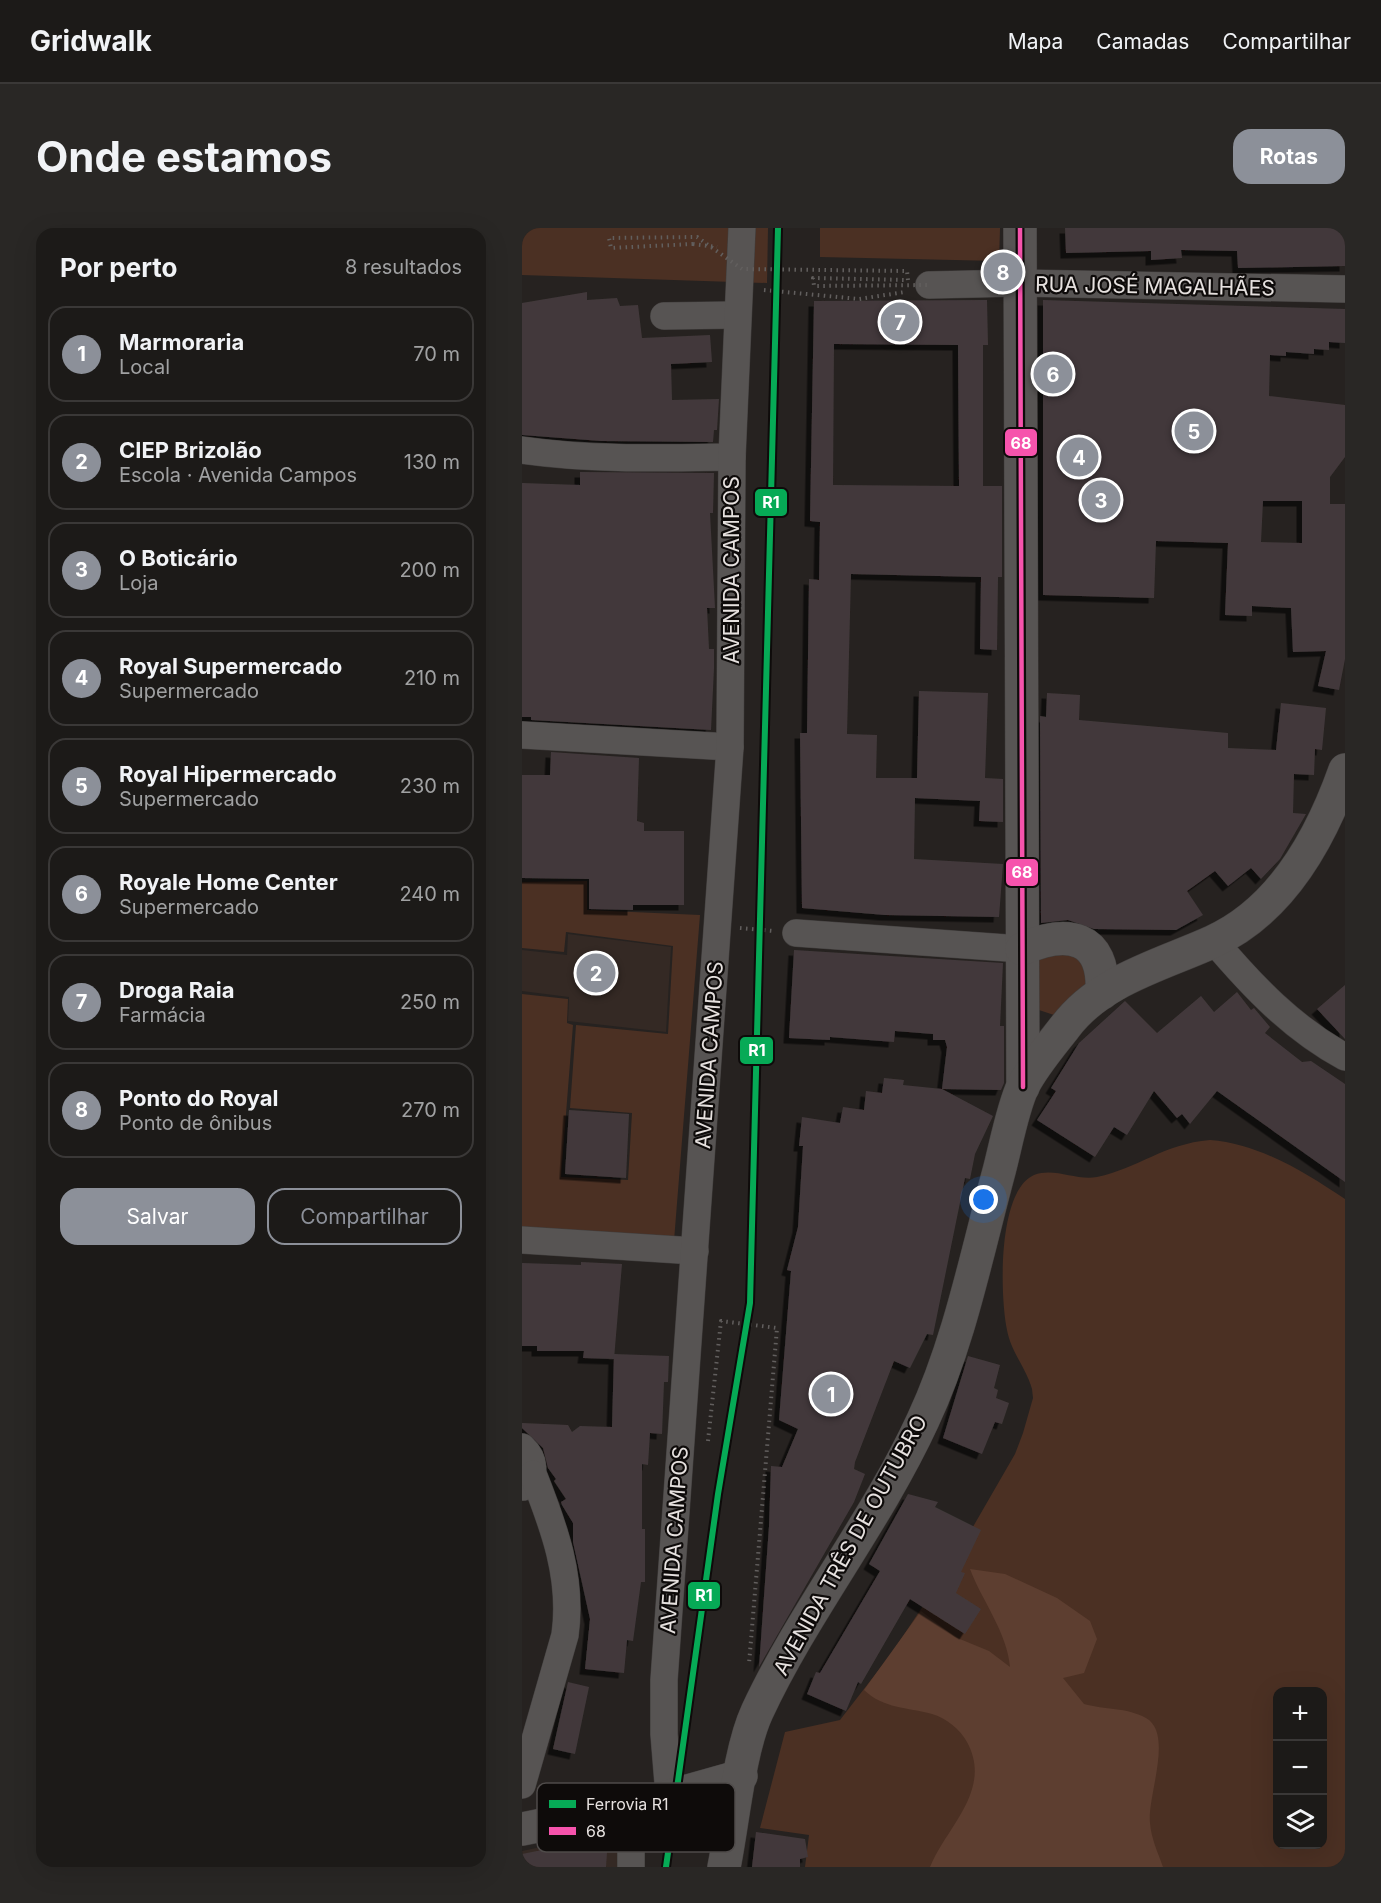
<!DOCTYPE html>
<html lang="pt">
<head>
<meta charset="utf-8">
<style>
	:root { --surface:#1c1a18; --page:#292725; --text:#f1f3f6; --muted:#a0a1a2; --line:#3a3837; --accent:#8c9099 }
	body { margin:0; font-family:Inter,sans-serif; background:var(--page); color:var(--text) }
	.controls { position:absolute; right:18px; bottom:18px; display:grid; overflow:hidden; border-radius:12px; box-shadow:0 6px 24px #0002 }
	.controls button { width:54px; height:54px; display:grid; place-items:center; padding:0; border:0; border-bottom:2px solid var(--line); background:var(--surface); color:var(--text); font:30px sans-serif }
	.you { position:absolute; left:462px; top:972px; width:21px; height:21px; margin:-15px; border:4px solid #fff; border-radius:50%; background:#1a73e8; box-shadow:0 0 0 9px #1a73e833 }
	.badge { display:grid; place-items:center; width:39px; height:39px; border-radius:50%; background:var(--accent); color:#fff; font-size:20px; font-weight:700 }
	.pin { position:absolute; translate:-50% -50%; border:3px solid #fff; box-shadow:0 2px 6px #0006 }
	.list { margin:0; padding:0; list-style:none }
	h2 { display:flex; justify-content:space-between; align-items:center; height:78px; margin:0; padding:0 24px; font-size:26px }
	h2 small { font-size:20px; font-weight:400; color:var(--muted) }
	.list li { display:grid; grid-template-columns:39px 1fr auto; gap:18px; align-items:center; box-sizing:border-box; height:96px; margin:0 12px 12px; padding:0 12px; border:2px solid var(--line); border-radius:18px }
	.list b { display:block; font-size:22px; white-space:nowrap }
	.list p { margin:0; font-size:20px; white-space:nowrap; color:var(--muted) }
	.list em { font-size:20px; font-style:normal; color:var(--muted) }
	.actions { display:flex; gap:12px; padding:18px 24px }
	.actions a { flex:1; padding:14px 0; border:2px solid var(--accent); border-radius:18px; text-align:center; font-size:21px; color:var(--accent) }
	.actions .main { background:var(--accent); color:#fff }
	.icon { flex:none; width:33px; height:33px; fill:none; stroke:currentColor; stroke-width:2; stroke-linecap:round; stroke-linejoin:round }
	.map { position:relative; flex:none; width:823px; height:1639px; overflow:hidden; border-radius:18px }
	header { display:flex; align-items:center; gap:36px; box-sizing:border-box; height:84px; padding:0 30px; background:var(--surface); border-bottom:2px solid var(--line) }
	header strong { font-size:28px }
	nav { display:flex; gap:33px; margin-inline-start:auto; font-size:21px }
	.intro { display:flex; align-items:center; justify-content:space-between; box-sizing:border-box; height:144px; padding:0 36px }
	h1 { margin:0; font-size:42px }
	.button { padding:15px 27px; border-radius:18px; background:var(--accent); color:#fff; font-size:21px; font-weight:700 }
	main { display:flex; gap:36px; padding:0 36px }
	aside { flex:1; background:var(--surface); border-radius:18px; box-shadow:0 6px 24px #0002 }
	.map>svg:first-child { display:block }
	.built { fill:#342924 }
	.green { fill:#4b3023; fill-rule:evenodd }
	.forest { fill:#5d3e30 }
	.building { fill:#42393b; fill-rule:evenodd; filter:url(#shadow) }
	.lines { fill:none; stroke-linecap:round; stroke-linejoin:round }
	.street-casing { stroke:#413e3d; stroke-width:28 }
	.secondary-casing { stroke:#413e3d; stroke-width:34 }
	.path { stroke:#625f5e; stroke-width:4; stroke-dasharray:1.5 4.5; stroke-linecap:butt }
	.street { stroke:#575453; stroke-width:27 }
	.secondary { stroke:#575453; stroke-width:33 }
	.path-bridge { stroke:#625f5e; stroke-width:4; stroke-dasharray:1.5 4.5; stroke-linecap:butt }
	.bus-1-casing { stroke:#0e0b0a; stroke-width:9 }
	.bus-1 { stroke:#f653ac; stroke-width:4.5 }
	.rail-1-casing { stroke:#0e0b0a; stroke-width:10 }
	.rail-1 { stroke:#06aa56; stroke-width:6 }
	.labels { text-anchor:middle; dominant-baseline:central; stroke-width:4.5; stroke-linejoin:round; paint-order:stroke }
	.street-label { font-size:21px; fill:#e6e1df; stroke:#0e0b0a }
	.key { fill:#0e0b0a; stroke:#4f4b4a; stroke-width:1.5 }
	.key-label { font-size:16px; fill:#e6e1df }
	.line-badge { stroke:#0e0b0a; stroke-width:2 }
	.badge-label { font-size:16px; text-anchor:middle; font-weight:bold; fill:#fff }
</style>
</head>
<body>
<header>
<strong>Gridwalk</strong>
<nav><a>Mapa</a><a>Camadas</a><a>Compartilhar</a></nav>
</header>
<div class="intro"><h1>Onde estamos</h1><a class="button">Rotas</a></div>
<main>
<aside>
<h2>Por perto<small>8 resultados</small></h2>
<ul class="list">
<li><span class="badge">1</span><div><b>Marmoraria</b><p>Local</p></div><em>70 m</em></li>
<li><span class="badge">2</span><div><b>CIEP Brizolão</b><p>Escola · Avenida Campos</p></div><em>130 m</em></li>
<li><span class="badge">3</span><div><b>O Boticário</b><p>Loja</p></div><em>200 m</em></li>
<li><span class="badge">4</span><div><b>Royal Supermercado</b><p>Supermercado</p></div><em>210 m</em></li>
<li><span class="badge">5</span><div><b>Royal Hipermercado</b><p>Supermercado</p></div><em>230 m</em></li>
<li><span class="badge">6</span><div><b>Royale Home Center</b><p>Supermercado</p></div><em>240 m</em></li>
<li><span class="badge">7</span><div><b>Droga Raia</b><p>Farmácia</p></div><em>250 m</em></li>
<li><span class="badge">8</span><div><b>Ponto do Royal</b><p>Ponto de ônibus</p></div><em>270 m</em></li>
</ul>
<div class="actions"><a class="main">Salvar</a><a>Compartilhar</a></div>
</aside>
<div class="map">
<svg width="823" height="1639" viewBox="0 0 823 1639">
	<defs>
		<filter id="shadow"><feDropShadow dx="-5.5" dy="5.5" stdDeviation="0" flood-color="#0009"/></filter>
	</defs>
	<rect width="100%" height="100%" fill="#262220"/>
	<g class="built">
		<path d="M46,706l103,13 -5,85 -98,-11 1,-24 -47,-6v-41l45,5z"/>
		<path d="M105,1601l-9,38h-96v-16z"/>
	</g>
	<g class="green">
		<path d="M0,0h246l-1,55 -245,-8z"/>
		<path d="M298,0h180l-1,33 -179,-4z"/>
		<path d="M65,653v29l113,5 -26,326 -152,-9v-238l46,5 -1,24 6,2 -12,152 67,3 4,-67 -62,-5 6,-83 92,9 5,-88 -107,-14 -2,20 -42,-4v-66z"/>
		<path d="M547,715l28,36 -40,37 -18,-6 -11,-45z"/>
		<path d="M688,912c50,4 94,32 135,59v668h-540l4,-32 -49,-7 25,-96 55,-12 51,-66 64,-96 60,-104 8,-21 10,-35 -1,-9c-6,-21 -21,-37 -25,-59 -7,-33 -10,-139 27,-155 21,-8 42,6 63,2 42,-9 66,-33 113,-37zM756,1464h44v152h-44z"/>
	</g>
	<path class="forest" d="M448,1341l35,5 52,24 33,23 7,18 -13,34 -21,5 21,26c21,6 42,3 62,14 28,16 1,78 4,105 1,15 8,30 13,44h-233c17,-41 63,-77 37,-125 -7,-13 -21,-24 -35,-28 -25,-7 -48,-5 -68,-24l57,-79 34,26 34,14 21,16c-3,-35 -28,-66 -40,-98z"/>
	<g class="building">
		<path d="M543,0h280v38l-107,2 -1,-17 -56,-1 1,8 -31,2v-9l-85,2z"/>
		<path d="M65,64v8l30,-2 3,8 18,-1 4,33 68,-3 2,27 -41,2 1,36 47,-1 -2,31h-3l-1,12 -112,-1 -79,-6v-132z"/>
		<path d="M465,72l1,45h-5v141h19v91h-4l-1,73 -17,-1 1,-72 -130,-3 -4,160 30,1 -1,43h41l2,-87 69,2 -3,85 18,1v43l-24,-1 1,-20 -65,-3 -1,61 89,5 -4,53 -114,-2 -83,-7 -2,-175h7l2,-154 10,1 1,-58 -10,-1 4,-220zM312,116l124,1 1,141 -126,-1z"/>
		<path d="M521,72l302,9v34l-16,-1v8l-15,-1v5l-28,-2v4l-16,-1 -1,41 76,9v52l-15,20v27h15v155l-6,31 -21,-4 8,-35 -33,1 -2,-44 -39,-2v10l-27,-1 3,-72 -72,-2 -2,57 -111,-3zM741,273h39v42l-41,-1z"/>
		<path d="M58,244l134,1 -1,40h-3l5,95h-8l2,41h5v19l-3,62 -180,-10v-3h-9v-234l58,2z"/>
		<path d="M525,465l33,2 -1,25 149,13v15l48,2 5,-47 45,5 -4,42 -7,-1 -1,26 -20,-1 -1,39 13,1 -26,45 -19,20 -10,-11 -23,18 -13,-15 -28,20 16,24 -27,15 -82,-1 -26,-9 -27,3 -1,-207 6,1z"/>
		<path d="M29,524l88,6 -2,63 7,2v8h40v74h-51v5l-44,-1v-30l-67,-1v-103h28z"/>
		<path d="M272,722l209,13 -3,63h4v57l-3,7 -59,-1 5,-42 -2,-7h-12v-6l-38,-3 -1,11 -64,-5v3l-41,-2z"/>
		<path d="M823,757v54l-28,-30z"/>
		<path d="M715,764l14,18 3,-2 16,19 -5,6 37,29 9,-1 34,23v98l-128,-91 -27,33 -8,-10 -5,4 -23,-27 -27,44 -13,-8 -19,30 -58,-37 19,-29 -5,-3 28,-45 46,-42 32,32 44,-37 13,16z"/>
		<path d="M362,850l20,2 -1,5 39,4 51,27 -18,38 -5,25 -5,-1 -32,157 -6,-1 -17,34 -16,-7 -39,101 -1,7 11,5 -11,28 -95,165 10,-141 2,-60 11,1 16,-38 -19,-9 12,-149 -4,-1 11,-43 5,-81h-4l3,-29 38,6 3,-16 21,3 2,-19 16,2z"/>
		<path d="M47,882l60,4 -3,64 -61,-4z"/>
		<path d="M59,1034l41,2 -8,95 -31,-1 1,-7h-47v-5h-15v-83l59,2z"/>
		<path d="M92,1126l55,2 -1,26h-4l-2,52 -12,-1 -2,32 -6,-1v65h3v53h-4l-8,59 -6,-1 -3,33 -39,-4 5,-50 -17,-77v-19l-11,-18 -1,-3 5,-3 -12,-18 2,-2 -8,-11 -5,-20 -21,-20v-5l46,2 4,7 8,-6 32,1z"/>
		<path d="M446,1128l32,9 -6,23 4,2 -2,8 13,5 -7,21 -7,-2 -13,32 -39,-16z"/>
		<path d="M386,1266l30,8 -3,5 46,23 -20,42 4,1 -9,20 25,16 -16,25 -55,-35 -49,85 -3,-2 -12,29 -39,-17 9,-22 4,1 60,-102 -11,-7z"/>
		<path d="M46,1454l21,5 -14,67 -22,-5z"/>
		<path d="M234,1604l49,7 3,18 -8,2v8h-48z"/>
		<path d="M86,1609l-2,30h-84v-13z"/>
	</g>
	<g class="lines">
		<g class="street-casing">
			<g id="street">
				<path d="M407,57l90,-2 326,6"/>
				<path d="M142,88l72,-1"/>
				<path d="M0,222c70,10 139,8 210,7"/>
				<path d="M0,507l208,12"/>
				<path d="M274,705l226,16"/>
				<path d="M692,713c39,46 78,87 131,116"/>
				<path d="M0,1012l173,11"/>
				<path d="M0,1219c13,12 15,28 1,40"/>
				<path d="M0,1557l43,-150c8,-57 -11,-108 -32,-161"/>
				<path d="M147,1567l-5,-61v-54l66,-933 2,-290 10,-229"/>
				<path d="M109,1579v60"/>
			</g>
		</g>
		<g class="secondary-casing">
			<g id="secondary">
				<path d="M498,0l3,859"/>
				<path d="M500,721c45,-20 83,-14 80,44"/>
				<path d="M0,1601l109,-22 110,-31"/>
				<path d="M202,1639c9,-44 15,-116 33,-155 47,-101 119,-190 166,-292 36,-77 53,-163 75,-245 7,-25 14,-66 25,-89 10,-20 28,-41 42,-59 35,-47 96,-62 147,-85 69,-31 109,-104 133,-172"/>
			</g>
		</g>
		<g class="path">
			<path d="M171,16l24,3"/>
			<path d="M242,62l95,9 46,-7"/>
			<path d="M218,700l34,3"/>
			<path d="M186,1213l13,-120 56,7 -28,336"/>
		</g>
		<use href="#street" class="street"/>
		<use href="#secondary" class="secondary"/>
		<path class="path-bridge" d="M171,16l-82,4 -2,-10 88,-1 45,32 165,2 1,9 -95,-2 1,8 115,-1"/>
		<g class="bus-1-casing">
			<path id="bus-1" d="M498,0l3,859"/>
		</g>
		<use href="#bus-1" class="bus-1"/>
		<g class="rail-1-casing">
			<path id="rail-1" d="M144,1639l52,-373 32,-191 28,-1075"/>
		</g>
		<use href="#rail-1" class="rail-1"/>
	</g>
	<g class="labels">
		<g class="street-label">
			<text transform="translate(633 58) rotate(1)">RUA JOSÉ MAGALHÃES</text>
			<text transform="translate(209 342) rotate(-90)">AVENIDA CAMPOS</text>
			<text transform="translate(187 827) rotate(-86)">AVENIDA CAMPOS</text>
			<text transform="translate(152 1312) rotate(-86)">AVENIDA CAMPOS</text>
			<text transform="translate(328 1317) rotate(-61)">AVENIDA TRÊS DE OUTUBRO</text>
		</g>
	</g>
	<rect x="15" y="1555" width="198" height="69" rx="9" class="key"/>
	<rect x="27" y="1572" width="27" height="8" fill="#06aa56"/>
	<rect x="27" y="1599" width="27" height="8" fill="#f653ac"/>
	<g class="key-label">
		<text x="64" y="1582">Ferrovia R1</text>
		<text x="64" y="1609">68</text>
	</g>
	<g class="line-badge">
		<rect x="482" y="200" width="34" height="29" rx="6" fill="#f653ac"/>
		<rect x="232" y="260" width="34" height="29" rx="6" fill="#06aa56"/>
		<rect x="483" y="630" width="34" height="29" rx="6" fill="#f653ac"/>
		<rect x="217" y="808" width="35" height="29" rx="6" fill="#06aa56"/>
		<rect x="165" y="1353" width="34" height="29" rx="6" fill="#06aa56"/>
	</g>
	<g class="badge-label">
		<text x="499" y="221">68</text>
		<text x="249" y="280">R1</text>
		<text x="500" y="650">68</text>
		<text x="235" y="828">R1</text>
		<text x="182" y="1373">R1</text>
	</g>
</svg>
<div class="controls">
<button>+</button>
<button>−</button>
<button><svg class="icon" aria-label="layers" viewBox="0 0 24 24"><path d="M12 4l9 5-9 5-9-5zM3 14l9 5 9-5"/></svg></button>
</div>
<div class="you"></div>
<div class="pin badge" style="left:309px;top:1166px">1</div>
<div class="pin badge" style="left:74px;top:745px">2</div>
<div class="pin badge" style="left:579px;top:272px">3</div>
<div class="pin badge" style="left:557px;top:229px">4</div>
<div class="pin badge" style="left:672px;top:203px">5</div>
<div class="pin badge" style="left:531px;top:146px">6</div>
<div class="pin badge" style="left:378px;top:94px">7</div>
<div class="pin badge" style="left:481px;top:44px">8</div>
</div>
</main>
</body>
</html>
